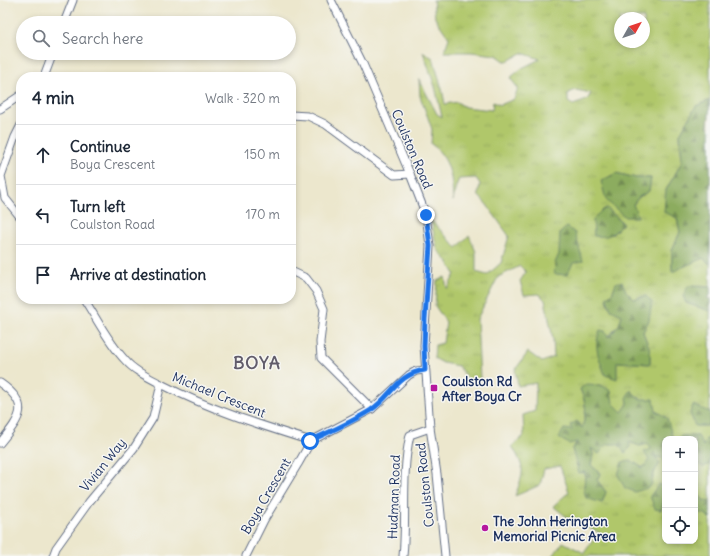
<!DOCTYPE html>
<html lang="en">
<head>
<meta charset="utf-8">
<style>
	:root { --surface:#fff; --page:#f2f2f3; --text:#1f2937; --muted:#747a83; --line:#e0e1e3 }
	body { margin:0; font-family:Delius,sans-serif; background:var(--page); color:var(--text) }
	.controls { position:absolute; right:12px; bottom:12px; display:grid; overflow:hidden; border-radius:8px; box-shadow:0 2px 6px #0003 }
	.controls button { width:36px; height:36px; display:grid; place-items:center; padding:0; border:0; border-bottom:1px solid var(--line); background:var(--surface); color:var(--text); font:20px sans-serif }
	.compass { position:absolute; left:614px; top:12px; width:36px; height:36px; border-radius:50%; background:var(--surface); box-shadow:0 2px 6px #0003; rotate:50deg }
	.stop { position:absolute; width:12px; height:12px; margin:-9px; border:3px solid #1a73e8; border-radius:50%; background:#fff }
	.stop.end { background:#1a73e8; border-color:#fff; box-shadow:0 1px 4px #0008 }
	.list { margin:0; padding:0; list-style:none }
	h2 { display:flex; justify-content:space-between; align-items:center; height:52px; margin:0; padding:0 16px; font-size:17px }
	h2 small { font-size:13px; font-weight:400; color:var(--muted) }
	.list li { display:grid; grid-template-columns:26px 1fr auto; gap:12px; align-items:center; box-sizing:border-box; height:60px; padding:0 16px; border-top:1px solid var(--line) }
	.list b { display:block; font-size:15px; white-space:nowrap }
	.list p { margin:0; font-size:13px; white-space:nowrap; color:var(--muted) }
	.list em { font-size:13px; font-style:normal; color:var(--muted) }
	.icon { flex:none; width:22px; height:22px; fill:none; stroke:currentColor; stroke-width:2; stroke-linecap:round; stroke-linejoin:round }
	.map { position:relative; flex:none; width:710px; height:556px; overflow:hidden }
	.search { position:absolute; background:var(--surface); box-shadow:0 2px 6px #0003; left:16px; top:16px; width:280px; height:44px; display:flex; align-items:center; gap:10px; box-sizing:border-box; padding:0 14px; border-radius:22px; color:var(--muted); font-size:15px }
	.panel { position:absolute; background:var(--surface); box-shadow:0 2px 6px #0003; left:16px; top:72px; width:280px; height:232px; border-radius:16px }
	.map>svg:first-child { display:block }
	.grass { fill:url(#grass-tufts); stroke:#667b64; fill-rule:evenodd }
	.forest { fill:url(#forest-firs); stroke:#546e5e }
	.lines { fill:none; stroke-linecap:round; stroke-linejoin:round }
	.minor-casing { stroke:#646f85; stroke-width:9 }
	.minor { stroke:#fff; stroke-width:7 }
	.route { stroke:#1a73e8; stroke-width:5 }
	.poi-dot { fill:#b5179e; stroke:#f6f6f2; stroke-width:1.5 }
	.labels { text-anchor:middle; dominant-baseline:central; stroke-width:3; stroke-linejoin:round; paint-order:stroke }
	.street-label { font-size:13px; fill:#1b2f5e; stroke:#f6f6f2 }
	.poi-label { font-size:13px; font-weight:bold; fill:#1b2f5e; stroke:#f6f6f2; text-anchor:start }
	.district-label { font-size:17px; font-weight:bold; letter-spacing:1px; fill:#615c6b; stroke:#f6f6f2 }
</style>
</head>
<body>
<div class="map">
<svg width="710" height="556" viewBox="0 0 710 556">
	<defs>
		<pattern id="grass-tufts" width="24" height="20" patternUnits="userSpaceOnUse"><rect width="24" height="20" fill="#b0c76b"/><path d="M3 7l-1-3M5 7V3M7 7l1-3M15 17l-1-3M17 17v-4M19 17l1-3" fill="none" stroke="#97ab5f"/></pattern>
		<pattern id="forest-firs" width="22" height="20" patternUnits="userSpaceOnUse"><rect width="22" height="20" fill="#8cac5f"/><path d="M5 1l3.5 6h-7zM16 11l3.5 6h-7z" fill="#728c52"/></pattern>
	</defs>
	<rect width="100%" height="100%" fill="#f6f6f2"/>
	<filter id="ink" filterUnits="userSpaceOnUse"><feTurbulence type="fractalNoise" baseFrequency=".025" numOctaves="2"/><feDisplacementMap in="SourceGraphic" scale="8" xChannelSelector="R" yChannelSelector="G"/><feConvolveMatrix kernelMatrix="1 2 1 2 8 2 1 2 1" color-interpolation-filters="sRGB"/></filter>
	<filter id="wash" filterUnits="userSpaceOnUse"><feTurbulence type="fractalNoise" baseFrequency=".012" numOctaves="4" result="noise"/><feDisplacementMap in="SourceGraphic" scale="16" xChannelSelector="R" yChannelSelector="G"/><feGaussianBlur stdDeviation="0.9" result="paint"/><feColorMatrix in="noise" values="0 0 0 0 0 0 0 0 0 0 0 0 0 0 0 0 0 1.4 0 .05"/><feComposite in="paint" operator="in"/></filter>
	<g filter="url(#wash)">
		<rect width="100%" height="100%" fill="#ece7cd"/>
		<g class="grass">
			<path d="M433,0h277v100l-14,6 -16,28 2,28 -16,28 11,28 3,14 -8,18v21l31,-13 7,6v23l-22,-1 -2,17 24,8v101l-17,-7 2,21h15v13h-4l-3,8 -5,-11h-17l-3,3h-5c-3,-10 -9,-20 -17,-28 -6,-7 -17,-12 -25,-20l-3,13 -5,9 -10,-10 -33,-14c7,16 7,22 2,39l-5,-7 1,20 -6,8 7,24 6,-1 -1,18 18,13 4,-11 -9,-12 3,-7 -9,-8 2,-11 -2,-7 16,-3 22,-2 11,4 7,-2 5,5 -3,11 -6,8 -11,-7 18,26 5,-16 5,-8 -5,-6h8l2,6v24l-6,-3 2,26 4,-11v42h30v-29l11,2 4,5v37h-157l10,-14 21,11 15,-21 -26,-10 -20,-16 16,-14 -9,-26 -16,3 -4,16 -25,11c9,-25 11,-26 -3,-50l12,-10 -1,-21 12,-4 1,-28 -18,3 -3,-16 13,-18 14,10 12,-5 -1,-18 -8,-39 -6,-6 -15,1 -4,-14 6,-9 -6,-6 -22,11 -21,42 3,60 -11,1 -11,-14 -15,-3 -9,-5 1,-13 8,-2 3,-21 -11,-16 2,-25 8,-4 2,12 8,-15 -8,-13 -10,-12 -6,-29 26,28 12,-13 7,17v20l11,3 14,-12 8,-27 -22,-31 -9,-10 2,-11 -4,-6 -17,1 -3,7 -3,15c-1,-22 -2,-42 -22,-57l1,-15 -12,-33 -1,-17 18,35 5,3 -7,-30 -12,-35 10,6 9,31 3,15 12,-2 8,5 27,3 1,-8 7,3 14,-6 4,-11 -8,-10 12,-10 18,-9 -18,-6 -16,9 -10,-7 -25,-3h-27l5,-14 -14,-20zM620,18h24v24h-24zM576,90l15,3 -4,7 -14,5 -5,-3v-9zM616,173l20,5h15l-2,13 -10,6 -6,8 4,12zM607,208l16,15 -11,12 -11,-24zM616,283l18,16 12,-3 3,24 -6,12 7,18v14l-33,-2 -12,-31 3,6 11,-12 3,-10 -10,-21z"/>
			<path d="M695,461l8,6 7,-3v38l-6,-1 -9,-11v-11l6,-6 -6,-6z"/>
		</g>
		<g class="forest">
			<path d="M710,100l-2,26 2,4v134l-7,-6 -31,14v-22l8,-18 -3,-14 -13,-6 2,-22 16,-28 -2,-28 16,-28z"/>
			<path d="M616,173l20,5h15l-2,13 -10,6 -6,7 5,13h-13l-19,-17 -5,-19z"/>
			<path d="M607,208l16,16c-10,10 -13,14 -29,12l-1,-17 8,-8z"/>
			<path d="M567,227l8,6 8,28 -10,2 -6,12 -13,-1 1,-11 4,-9 1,-21z"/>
			<path d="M622,281l4,10 8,8 12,-3 6,6 -3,18 -6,12 7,18v14l-33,-2v17l-12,-4c-6,-18 -12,-27 -5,-45l5,1 4,6 10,-12 3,-10 -11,-5 -5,-13 6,-3 4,-11z"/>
			<path d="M688,286l22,1v8l-3,3 3,1v12l-24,-8 -3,-7z"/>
			<path d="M586,384l15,1 10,6 2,12 9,9 6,-8 -1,-8 4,-6 8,9h15l2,12 11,7 6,21h-8v24l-2,-5 -8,-1 5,6 -5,8 -5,16 -15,5 -10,-4 -7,-13 4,-13 10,-1 11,7 6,-8 -5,-8 8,-4 -5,-4 -7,2 -11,-4 1,6 -5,5 -7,-9h-11l-8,10 -8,-6 2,6 -2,11 9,9 -3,6 9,12 -4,11 -16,-5 -2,-8 1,-18 -6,1 -7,-24 5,-7 -8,2 -10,-6 5,-9 8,1 -2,-5 7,-4 5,7c5,-17 5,-24 -2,-39z"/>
			<path d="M693,405l17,7v14h-15l-5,-13z"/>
			<path d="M681,436h17l5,10 3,-7h4v25l-7,3 -8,-6v-22h-17z"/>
			<path d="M659,484l6,3v12l-4,11 -6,-1 -5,-13z"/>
			<path d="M695,490l9,11 6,1v17l-4,-5 -11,-2z"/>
		</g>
	</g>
	<g filter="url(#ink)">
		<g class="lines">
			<g class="minor-casing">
				<g id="minor">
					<path d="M331,0l32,64 47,110 16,41 4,31 -6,100 6,82 7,46 8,82"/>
					<path d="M64,23l9,-23"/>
					<path d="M44,77l9,-24"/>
					<path d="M0,109l21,-14"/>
					<path d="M291,115l17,1 17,8 69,51 16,-1"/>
					<path d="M21,125l-6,12 -14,39 4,22 16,20"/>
					<path d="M291,271l15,7 10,13 8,18 -4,33 1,16 51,51"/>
					<path d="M84,299c13,20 24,43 41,61 9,11 25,18 38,25 46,24 97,40 148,56"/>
					<path d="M0,383c32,22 20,35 0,60"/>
					<path d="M53,556l3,-8 33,-46 45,-54 19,-30 8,-34"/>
					<path d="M246,556l18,-36 34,-56 13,-23 61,-32 37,-34 7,-4 9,-1"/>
					<path d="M403,556c4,-40 -2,-81 7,-121l20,-7"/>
				</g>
			</g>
			<use href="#minor" class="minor"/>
		</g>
	</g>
	<g class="lines" filter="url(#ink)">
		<path class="route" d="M310,441c21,-10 42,-19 61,-31 21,-14 26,-36 54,-40l-1,-24 1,-27 5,-73 -4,-31"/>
	</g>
	<g class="poi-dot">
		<rect x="430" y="384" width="8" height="8" rx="2"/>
		<circle cx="485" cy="528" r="4"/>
	</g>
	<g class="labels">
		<g class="street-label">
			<text transform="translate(412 149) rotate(67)">Coulston Road</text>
			<text transform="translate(219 395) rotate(22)">Michael Crescent</text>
			<text transform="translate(103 465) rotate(-51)">Vivian Way</text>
			<text transform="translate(425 485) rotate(-96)">Coulston Road</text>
			<text transform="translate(266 496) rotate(-60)">Boya Crescent</text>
			<text transform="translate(394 497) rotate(-88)">Hudman Road</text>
		</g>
		<g class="poi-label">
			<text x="442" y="381">Coulston Rd<tspan x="442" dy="15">After Boya Cr</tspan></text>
			<text x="493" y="521">The John Herington<tspan x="493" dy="15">Memorial Picnic Area</tspan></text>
		</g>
		<g class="district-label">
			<text x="257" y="363">BOYA</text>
		</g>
	</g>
</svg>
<div class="controls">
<button>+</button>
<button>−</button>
<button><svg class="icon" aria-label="locate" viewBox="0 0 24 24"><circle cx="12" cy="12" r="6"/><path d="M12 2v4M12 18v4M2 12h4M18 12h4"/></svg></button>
</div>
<svg class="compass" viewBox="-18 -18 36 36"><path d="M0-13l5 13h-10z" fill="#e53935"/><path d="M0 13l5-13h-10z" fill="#747a83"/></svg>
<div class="stop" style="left:310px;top:441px"></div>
<div class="stop end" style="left:426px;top:215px"></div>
<div class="search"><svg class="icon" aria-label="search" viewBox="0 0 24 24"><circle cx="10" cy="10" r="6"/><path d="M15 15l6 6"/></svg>Search here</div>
<section class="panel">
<h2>4 min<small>Walk · 320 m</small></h2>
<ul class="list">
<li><svg class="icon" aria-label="ahead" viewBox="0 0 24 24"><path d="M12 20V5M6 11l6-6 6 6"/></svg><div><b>Continue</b><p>Boya Crescent</p></div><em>150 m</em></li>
<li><svg class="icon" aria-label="left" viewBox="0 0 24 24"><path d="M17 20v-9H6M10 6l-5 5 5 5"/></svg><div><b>Turn left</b><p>Coulston Road</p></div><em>170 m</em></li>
<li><svg class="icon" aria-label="arrive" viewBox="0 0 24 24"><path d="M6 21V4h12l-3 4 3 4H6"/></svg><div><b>Arrive at destination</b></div></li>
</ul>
</section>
</div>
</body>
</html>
